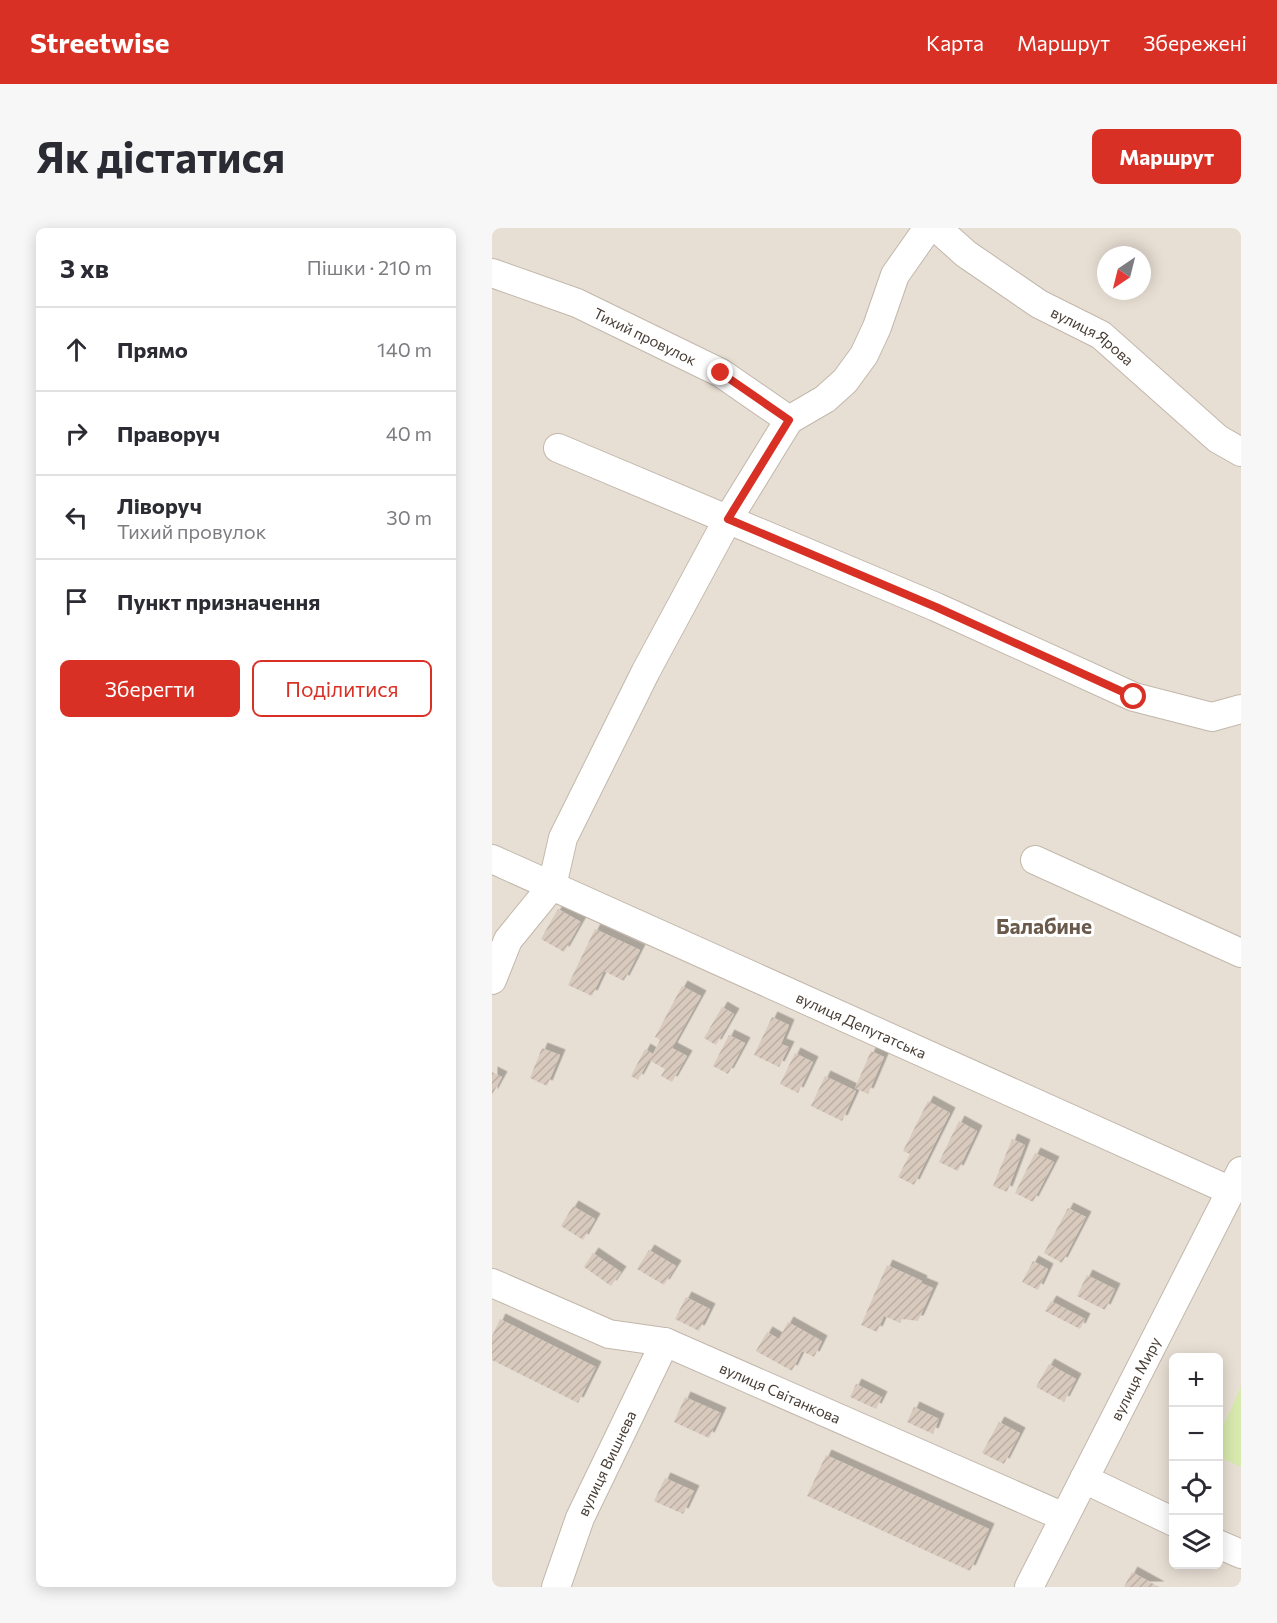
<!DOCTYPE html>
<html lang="uk">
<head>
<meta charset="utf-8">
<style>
	:root { --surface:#fff; --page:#f7f7f7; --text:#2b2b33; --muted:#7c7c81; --line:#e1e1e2; --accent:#d93025 }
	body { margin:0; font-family:Commissioner,sans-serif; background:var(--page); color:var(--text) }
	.controls { position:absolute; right:18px; bottom:18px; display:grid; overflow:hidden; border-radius:9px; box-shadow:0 3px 15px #0003 }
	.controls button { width:54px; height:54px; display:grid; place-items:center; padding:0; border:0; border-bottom:2px solid var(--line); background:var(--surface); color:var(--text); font:30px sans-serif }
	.compass { position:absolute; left:605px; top:18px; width:54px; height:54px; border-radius:50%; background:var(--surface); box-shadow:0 3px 15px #0003; rotate:215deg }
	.stop { position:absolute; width:18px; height:18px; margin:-14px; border:4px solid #d93025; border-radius:50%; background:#fff }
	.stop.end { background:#d93025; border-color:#fff; box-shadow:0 2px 6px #0008 }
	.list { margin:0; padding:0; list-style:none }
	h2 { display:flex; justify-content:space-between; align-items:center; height:78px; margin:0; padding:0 24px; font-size:26px }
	h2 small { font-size:20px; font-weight:400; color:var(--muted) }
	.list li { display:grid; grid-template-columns:39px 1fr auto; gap:18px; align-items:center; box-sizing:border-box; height:84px; padding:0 24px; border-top:2px solid var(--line) }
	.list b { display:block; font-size:22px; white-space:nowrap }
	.list p { margin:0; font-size:20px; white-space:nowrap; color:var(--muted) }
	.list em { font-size:20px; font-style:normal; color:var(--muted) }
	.actions { display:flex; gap:12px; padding:18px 24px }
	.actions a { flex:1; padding:14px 0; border:2px solid var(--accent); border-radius:9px; text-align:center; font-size:21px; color:var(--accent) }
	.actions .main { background:var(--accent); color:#fff }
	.icon { flex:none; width:33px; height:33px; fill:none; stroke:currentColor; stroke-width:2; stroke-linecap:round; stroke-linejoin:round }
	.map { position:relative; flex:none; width:749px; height:1359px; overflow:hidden; border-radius:9px }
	header { display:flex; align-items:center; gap:36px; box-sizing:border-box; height:84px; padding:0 30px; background:var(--accent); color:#fff }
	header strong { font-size:28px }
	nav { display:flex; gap:33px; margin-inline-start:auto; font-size:21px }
	.intro { display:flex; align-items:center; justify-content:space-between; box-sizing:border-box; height:144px; padding:0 36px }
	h1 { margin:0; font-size:42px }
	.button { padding:15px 27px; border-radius:9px; background:var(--accent); color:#fff; font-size:21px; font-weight:700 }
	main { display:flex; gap:36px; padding:0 36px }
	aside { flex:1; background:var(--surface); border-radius:9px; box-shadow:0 3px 15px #0003 }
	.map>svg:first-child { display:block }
	.residential { fill:#e8dfd4; fill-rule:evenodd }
	.pitch { fill:#d7e9ad }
	.building { fill:url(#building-hatch); filter:url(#shadow) }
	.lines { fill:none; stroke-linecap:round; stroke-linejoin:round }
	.minor-casing { stroke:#c2b7ab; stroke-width:30 }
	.minor { stroke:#fff; stroke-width:28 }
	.route { stroke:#d93025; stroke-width:8 }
	.labels { text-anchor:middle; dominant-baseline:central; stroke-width:6; stroke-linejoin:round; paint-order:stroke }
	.street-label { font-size:15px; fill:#473d35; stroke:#fff }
	.district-label { font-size:21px; font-weight:bold; fill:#6a5a4c; stroke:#fff }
</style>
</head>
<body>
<header>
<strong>Streetwise</strong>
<nav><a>Карта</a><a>Маршрут</a><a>Збережені</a></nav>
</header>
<div class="intro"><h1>Як дістатися</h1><a class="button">Маршрут</a></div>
<main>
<aside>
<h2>3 хв<small>Пішки · 210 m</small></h2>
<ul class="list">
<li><svg class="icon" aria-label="ahead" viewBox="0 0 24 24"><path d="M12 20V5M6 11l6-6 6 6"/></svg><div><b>Прямо</b></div><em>140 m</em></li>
<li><svg class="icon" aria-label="right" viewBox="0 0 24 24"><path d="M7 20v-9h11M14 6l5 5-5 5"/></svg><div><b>Праворуч</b></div><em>40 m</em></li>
<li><svg class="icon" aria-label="left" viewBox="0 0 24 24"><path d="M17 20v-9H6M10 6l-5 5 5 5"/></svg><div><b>Ліворуч</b><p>Тихий провулок</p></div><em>30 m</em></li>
<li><svg class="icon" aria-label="arrive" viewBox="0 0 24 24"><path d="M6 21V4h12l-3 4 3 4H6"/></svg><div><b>Пункт призначення</b></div></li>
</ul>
<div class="actions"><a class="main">Зберегти</a><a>Поділитися</a></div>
</aside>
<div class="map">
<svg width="749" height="1359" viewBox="0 0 749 1359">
	<defs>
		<pattern id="building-hatch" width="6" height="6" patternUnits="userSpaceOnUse" patternTransform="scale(1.5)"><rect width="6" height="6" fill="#d9cabe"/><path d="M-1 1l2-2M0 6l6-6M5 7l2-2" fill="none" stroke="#bcaea4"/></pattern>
		<filter id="shadow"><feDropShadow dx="5.5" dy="-5.5" stdDeviation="0" flood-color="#0004"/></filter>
	</defs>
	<rect width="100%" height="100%" fill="#f4eee6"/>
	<path class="residential" d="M0,0h749v1359h-749zM614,27h36v36h-36zM682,1130h44v206h-44z"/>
	<path class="pitch" d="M749,1159v80l-22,-10v-22z"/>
	<g class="building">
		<path d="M66,681l23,13 -17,30 -23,-13z"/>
		<path d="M103,701l45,21 -16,31 -20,-10 -12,25 -24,-11z"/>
		<path d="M190,758l19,10 -29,52 15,8 -15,26 -11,-6 4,-7 -16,-9 -11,20 -7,-4 14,-27 8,5 7,-14 -5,-3z"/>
		<path d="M230,779l12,7 -18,31 -12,-7z"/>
		<path d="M280,789l17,8 -8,19 8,3 -10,20 -25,-12z"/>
		<path d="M237,807l16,8 -17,31 -15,-8z"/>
		<path d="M50,820l18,7 -13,31 -17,-8z"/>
		<path d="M379,823l13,6 -16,37 -13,-6z"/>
		<path d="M303,825l18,9 -15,31 -18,-9z"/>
		<path d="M0,844l10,5 -10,18z"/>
		<path d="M333,848l31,15 -14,30 -31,-15z"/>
		<path d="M436,873l22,12 -36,72 -16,-8 12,-23 -7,-3z"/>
		<path d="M467,893l18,10 -19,40 -19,-9z"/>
		<path d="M520,911l13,6 -18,47 -14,-6z"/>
		<path d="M543,925l19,9 -21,40 -18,-9z"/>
		<path d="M81,978l22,13 -12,21 -22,-14z"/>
		<path d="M576,980l18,9 -24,46 -18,-10z"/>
		<path d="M157,1022l27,16 -12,19 -27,-16z"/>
		<path d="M101,1025l28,19 -10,14 -27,-19z"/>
		<path d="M541,1033l15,8 -10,21 -16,-8z"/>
		<path d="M395,1037l35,16 -1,2 12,5 -15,33 -16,-2 -2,4 -16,-7 -7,16 -16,-7z"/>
		<path d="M595,1047l28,14 -10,21 -28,-14z"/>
		<path d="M194,1069l24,12 -11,22 -24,-12z"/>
		<path d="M559,1073l34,18 -5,10 -35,-18z"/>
		<path d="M8,1091l96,48 -18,36 -86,-43v-24z"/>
		<path d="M296,1094l34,19 -8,16 -12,-6 -10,20 -36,-20 11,-19 12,7z"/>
		<path d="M557,1136l27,15 -12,23 -28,-15z"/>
		<path d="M364,1156l26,13 -6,12 -26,-12z"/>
		<path d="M193,1169l36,16 -12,25 -35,-16z"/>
		<path d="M422,1179l25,12 -6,15 -26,-12z"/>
		<path d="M507,1194l21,11 -16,31 -22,-11z"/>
		<path d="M334,1227l163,74 -19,42 -163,-75z"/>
		<path d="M173,1250l29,13 -11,23 -29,-13z"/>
		<path d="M640,1344l27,15h-35z"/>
	</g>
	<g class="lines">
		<g class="minor-casing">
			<g id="minor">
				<path id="s1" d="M445,0l29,26 73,50 62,31 117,104 23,13"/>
				<path id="s2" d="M0,45l85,30 144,70 68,47"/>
				<path d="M66,220l378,159 198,90 78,20 29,-8"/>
				<path id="s3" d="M0,631l739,332"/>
				<path d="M543,632l206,93"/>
				<path d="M0,752l16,-40 44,-54 11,-48 83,-167 82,-152 61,-99 36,-21 20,-18 19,-26 13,-28 18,-52 33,-47"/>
				<path id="s4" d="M0,1055l117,51 56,8 399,175"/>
				<path d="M592,1251l90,43"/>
				<path d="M726,1316l23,10"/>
				<path id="s5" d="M64,1359l24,-69 85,-176"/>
				<path id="s6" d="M537,1359l212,-416"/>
			</g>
		</g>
		<use href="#minor" class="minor"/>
	</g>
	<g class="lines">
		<path class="route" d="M229,145l68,47 -61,99 208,88 198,90"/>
	</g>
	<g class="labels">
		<g class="street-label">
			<text stroke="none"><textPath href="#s2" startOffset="166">Тихий провулок</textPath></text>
			<text stroke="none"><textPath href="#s1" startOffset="190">вулиця Ярова</textPath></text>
			<text stroke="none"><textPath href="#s3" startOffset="405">вулиця Депутатська</textPath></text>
			<text stroke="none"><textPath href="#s6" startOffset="234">вулиця Миру</textPath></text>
			<text stroke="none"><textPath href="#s4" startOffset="310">вулиця Світанкова</textPath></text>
			<text stroke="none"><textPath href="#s5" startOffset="134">вулиця Вишнева</textPath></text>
		</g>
		<g class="district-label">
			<text x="552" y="697">Балабине</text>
		</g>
	</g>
</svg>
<div class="controls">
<button>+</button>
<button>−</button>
<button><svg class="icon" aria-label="locate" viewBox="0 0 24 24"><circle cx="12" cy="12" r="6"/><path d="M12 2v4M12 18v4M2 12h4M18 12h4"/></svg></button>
<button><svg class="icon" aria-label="layers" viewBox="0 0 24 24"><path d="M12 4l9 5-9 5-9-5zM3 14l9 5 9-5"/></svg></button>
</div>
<svg class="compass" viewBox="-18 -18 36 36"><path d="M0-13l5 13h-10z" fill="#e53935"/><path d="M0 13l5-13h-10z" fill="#7c7c81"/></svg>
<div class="stop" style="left:642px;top:469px"></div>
<div class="stop end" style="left:229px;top:145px"></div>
</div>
</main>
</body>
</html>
